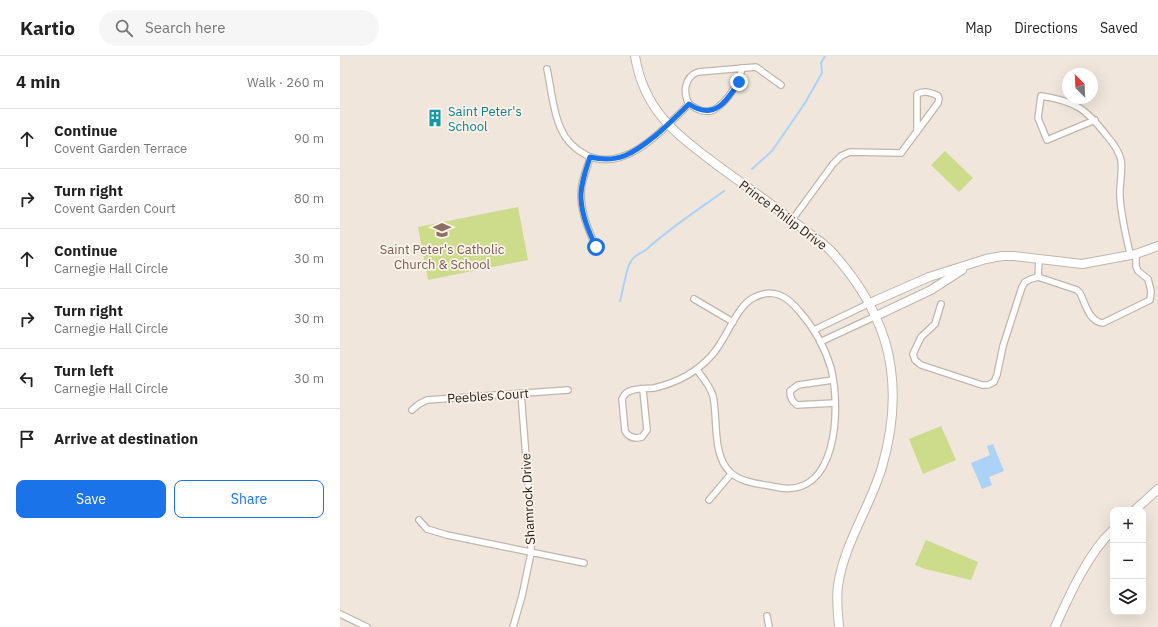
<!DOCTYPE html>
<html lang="en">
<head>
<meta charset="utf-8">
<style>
	:root { --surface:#fff; --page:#f6f6f6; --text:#222; --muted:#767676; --line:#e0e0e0; --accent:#1a73e8 }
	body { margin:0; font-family:"IBM Plex Sans",sans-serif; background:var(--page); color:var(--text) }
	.controls { position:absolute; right:12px; bottom:12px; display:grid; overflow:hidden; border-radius:8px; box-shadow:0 4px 16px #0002 }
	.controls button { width:36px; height:36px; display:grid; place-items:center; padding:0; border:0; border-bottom:1px solid var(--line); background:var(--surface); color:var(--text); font:20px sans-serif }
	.compass { position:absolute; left:722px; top:12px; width:36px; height:36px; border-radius:50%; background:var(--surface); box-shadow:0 4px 16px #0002; rotate:336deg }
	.stop { position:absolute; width:12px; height:12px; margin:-9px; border:3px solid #1a73e8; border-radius:50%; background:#fff }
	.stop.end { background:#1a73e8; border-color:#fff; box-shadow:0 1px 4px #0008 }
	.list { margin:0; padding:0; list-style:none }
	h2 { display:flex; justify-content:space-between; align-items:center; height:52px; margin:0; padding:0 16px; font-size:17px }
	h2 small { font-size:13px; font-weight:400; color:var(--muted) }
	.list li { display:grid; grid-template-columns:26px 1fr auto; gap:12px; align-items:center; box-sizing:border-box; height:60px; padding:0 16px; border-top:1px solid var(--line) }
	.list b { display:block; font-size:15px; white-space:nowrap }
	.list p { margin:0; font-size:13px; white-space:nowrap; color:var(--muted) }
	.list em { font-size:13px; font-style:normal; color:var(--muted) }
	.actions { display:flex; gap:8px; padding:12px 16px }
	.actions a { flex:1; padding:9px 0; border:1px solid var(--accent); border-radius:8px; text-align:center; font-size:14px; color:var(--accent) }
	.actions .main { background:var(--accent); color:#fff }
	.icon { flex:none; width:22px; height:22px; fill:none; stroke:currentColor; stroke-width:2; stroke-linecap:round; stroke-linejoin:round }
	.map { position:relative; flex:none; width:818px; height:571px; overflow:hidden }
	header { display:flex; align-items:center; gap:24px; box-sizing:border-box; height:56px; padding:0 20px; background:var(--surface); border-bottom:1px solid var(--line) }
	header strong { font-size:19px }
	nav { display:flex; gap:22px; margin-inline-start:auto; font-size:14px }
	.search { width:280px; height:36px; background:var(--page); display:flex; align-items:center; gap:10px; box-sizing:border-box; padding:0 14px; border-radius:22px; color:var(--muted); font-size:15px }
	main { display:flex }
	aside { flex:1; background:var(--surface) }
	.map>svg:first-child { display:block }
	.green { fill:#ccdc8b }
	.water { fill:#abd2f9 }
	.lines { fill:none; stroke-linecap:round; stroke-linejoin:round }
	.stream { stroke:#abd2f9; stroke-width:2 }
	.street-casing { stroke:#bfb6ad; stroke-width:8 }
	.secondary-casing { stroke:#bfb6ad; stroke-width:10 }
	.street { stroke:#fff; stroke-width:5.5 }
	.secondary { stroke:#fff; stroke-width:8 }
	.route { stroke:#1a73e8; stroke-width:5 }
	.labels { text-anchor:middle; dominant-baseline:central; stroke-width:3.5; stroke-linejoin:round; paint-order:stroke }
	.culture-label { font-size:13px; fill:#0d838f; stroke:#fdf3ea; text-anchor:start }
	.street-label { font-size:13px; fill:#221f1b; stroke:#fdf3ea }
	.education-label { font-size:13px; fill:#785e54; stroke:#fdf3ea }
</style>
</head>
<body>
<header>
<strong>Kartio</strong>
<div class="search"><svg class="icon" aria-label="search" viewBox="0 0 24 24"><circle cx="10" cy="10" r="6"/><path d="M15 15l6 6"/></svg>Search here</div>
<nav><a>Map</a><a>Directions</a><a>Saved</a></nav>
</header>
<main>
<aside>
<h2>4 min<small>Walk · 260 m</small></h2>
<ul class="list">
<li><svg class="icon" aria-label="ahead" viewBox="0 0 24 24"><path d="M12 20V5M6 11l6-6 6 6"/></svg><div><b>Continue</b><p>Covent Garden Terrace</p></div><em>90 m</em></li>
<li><svg class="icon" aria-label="right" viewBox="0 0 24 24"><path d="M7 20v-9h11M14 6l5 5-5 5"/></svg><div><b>Turn right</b><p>Covent Garden Court</p></div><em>80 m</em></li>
<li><svg class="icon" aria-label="ahead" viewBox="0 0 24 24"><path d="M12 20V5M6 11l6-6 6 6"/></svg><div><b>Continue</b><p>Carnegie Hall Circle</p></div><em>30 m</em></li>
<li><svg class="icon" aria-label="right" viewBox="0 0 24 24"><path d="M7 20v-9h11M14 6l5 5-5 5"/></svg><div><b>Turn right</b><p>Carnegie Hall Circle</p></div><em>30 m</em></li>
<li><svg class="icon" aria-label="left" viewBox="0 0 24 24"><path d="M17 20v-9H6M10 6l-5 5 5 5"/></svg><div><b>Turn left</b><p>Carnegie Hall Circle</p></div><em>30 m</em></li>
<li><svg class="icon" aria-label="arrive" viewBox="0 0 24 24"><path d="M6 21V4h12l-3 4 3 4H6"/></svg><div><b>Arrive at destination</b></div></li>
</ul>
<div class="actions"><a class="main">Save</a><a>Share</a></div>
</aside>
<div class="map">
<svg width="818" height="571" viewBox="0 0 818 571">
	<rect width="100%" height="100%" fill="#f0e6dc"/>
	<g class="green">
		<path d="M605,95l28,27 -14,14 -28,-27z"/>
		<path d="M178,151l10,53 -100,20 -10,-53z"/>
		<path d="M601,370l15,34 -33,14 -14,-35z"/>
		<path d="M586,484l52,22 -7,18 -46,-11 -10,-4z"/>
	</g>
	<path class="water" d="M653,388l11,27 -15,6 3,8 -10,4 -11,-26 19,-8 -3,-9z"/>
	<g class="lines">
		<g class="stream">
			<path d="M412,113l20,-18 33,-48 17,-30 -1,-10 4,-7"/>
			<path d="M280,245c3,-11 5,-25 9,-36 5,-11 10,-10 18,-16 24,-22 51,-39 77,-58"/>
		</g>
		<g class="street-casing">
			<g id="street">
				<path d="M207,13c4,18 6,44 14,60 5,12 14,20 25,26 39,19 78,-26 103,-51 18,13 27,8 40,-8 7,-10 11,-16 13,-28"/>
				<path d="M349,48c-6,-11 -5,-27 9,-32l58,-5 25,18"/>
				<path d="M755,64l-48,20 -9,-22 3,-22c35,5 45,13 66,40 6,7 12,15 14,24 2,12 -2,25 -1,37 1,19 6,38 10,57"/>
				<path d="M250,101c-2,9 -6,18 -8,27 -4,22 5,43 14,63"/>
				<path d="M452,164l41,-56 8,-8 9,-4 51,1 37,-50 1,-4 -1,-3c-7,-4 -14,-6 -21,-2v37"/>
				<path d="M698,221l1,-17"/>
				<path d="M354,243l39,23"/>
				<path d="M601,248l-6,20 -14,13 -8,17 2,6 6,5 61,20h6l6,-3 3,-7 6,-29 19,-59 3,-5 6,-3 7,-2 39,13 3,3c5,10 9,29 23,30l47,-23 1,-9 -3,-12 -10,-8 -2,-5v-12"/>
				<path d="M474,274l56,-27"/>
				<path d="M480,286l56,-26"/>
				<path d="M493,324l-35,5 -8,6c0,7 2,10 7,14l38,-2"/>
				<path d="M303,334l4,40 -5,7c-7,2 -13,1 -17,-6l-3,-32c2,-4 4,-7 8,-8 7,-3 17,-2 24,-3 22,-5 43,-16 58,-33 14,-15 24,-48 41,-57 20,-11 34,-2 47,14 14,16 25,36 31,56 10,40 7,133 -55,119 -14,-3 -35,-4 -46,-15 -18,-17 -12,-53 -17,-76 -3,-10 -10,-18 -16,-26"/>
				<path d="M72,354l7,-6 8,-4 141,-10"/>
				<path d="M369,444l22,-26"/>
				<path d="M79,464l8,9 20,6 137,28"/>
				<path d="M0,558l27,13"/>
				<path d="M427,560l2,11"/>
				<path d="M173,571l9,-31 9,-43v-32l-10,-128"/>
			</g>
		</g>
		<g class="secondary-casing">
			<g id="secondary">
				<path d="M295,0c9,55 41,78 82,109 30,22 60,43 89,66 8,6 17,12 24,19 25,27 44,56 55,91 12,41 9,85 -3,126 -11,38 -39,79 -44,119 -2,14 0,27 1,41"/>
				<path d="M530,247l59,-26 57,-18 16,-3h12l68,8 54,-10 22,-8"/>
				<path d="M536,260l55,-26 31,-20"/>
				<path d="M795,454l23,-21"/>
				<path d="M715,571c14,-31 33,-74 58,-97"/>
			</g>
		</g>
		<use href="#street" class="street"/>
		<use href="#secondary" class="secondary"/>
	</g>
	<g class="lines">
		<path class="route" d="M256,191c-7,-15 -14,-31 -15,-48 -1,-14 5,-29 9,-42 28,7 44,-4 65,-21 12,-10 23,-21 34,-32 25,17 37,-2 50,-22"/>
	</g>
	<defs>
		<g id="building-bare" transform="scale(1.38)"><path d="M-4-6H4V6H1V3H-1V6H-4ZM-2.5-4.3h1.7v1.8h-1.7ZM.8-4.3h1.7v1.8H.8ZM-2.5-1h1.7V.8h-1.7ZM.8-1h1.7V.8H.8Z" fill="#0f9aa8" stroke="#fdf3ea" stroke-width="2.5" paint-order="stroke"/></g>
		<g id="school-bare" transform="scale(1.38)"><path d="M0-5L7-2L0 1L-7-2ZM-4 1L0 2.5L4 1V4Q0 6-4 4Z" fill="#8d6e63" stroke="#fdf3ea" stroke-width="2.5" paint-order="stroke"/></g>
	</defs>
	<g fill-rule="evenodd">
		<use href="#building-bare" x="95" y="62"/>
		<use href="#school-bare" x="102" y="174"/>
	</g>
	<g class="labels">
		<g class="culture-label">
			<text x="108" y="55">Saint Peter's<tspan x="108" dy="15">School</tspan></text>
		</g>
		<g class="street-label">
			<text transform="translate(443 159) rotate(37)">Prince Philip Drive</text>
			<text transform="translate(148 340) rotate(-4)">Peebles Court</text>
			<text transform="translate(188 443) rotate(-93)">Shamrock Drive</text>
		</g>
		<g class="education-label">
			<text x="102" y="193">Saint Peter's Catholic<tspan x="102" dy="15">Church &amp; School</tspan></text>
		</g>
	</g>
</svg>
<div class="controls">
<button>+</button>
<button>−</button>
<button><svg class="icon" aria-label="layers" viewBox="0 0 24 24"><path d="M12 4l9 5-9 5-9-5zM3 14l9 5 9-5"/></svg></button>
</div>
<svg class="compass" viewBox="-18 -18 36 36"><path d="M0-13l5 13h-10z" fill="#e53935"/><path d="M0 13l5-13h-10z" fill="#767676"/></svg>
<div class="stop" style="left:256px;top:191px"></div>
<div class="stop end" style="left:399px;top:26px"></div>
</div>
</main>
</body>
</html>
